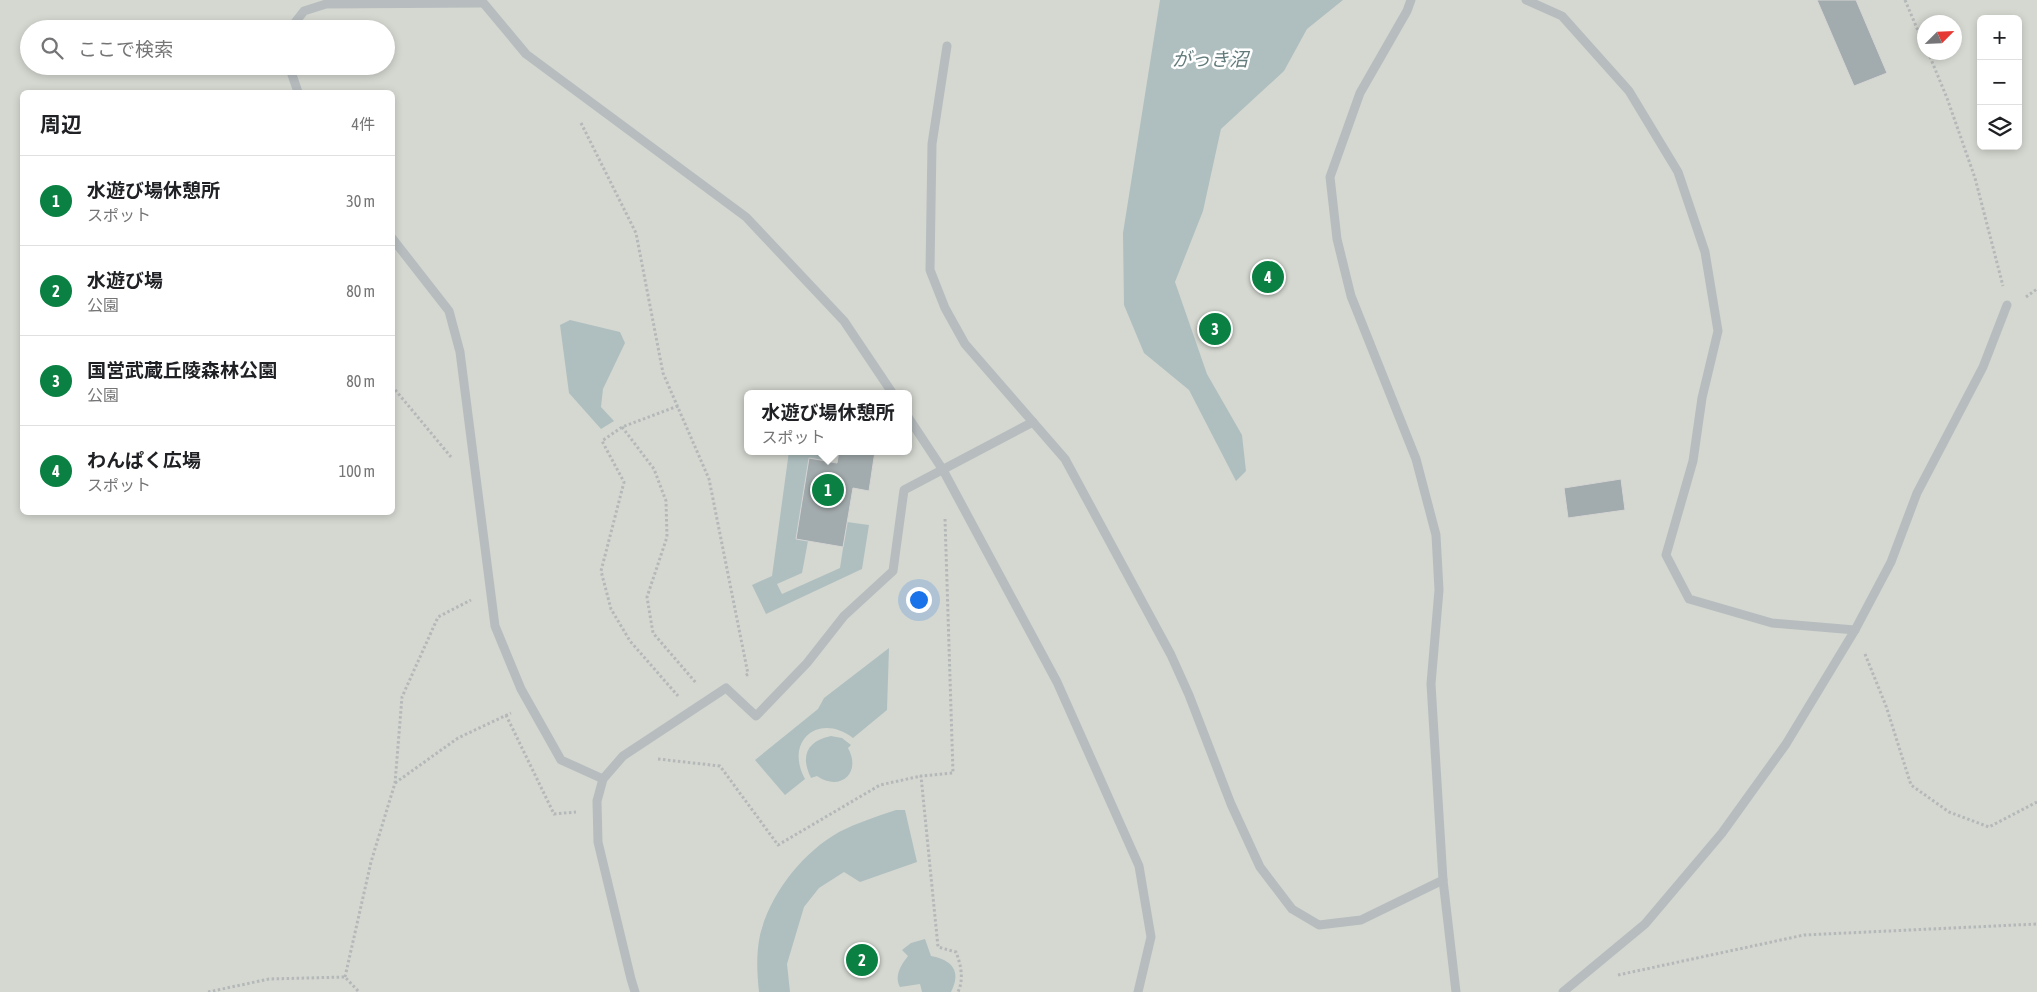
<!DOCTYPE html>
<html lang="ja">
<head>
<meta charset="utf-8">
<style>
	:root { --surface:#fff; --page:#f6f6f6; --text:#202124; --muted:#757577; --line:#e0e0e0; --accent:#0b8043 }
	body { margin:0; font-family:"Asap Condensed","Noto Sans JP",sans-serif; background:var(--page); color:var(--text) }
	.controls { position:absolute; right:15px; top:15px; display:grid; overflow:hidden; border-radius:8px; box-shadow:0 2px 8px #0003 }
	.controls button { width:45px; height:45px; display:grid; place-items:center; padding:0; border:0; border-bottom:1px solid var(--line); background:var(--surface); color:var(--text); font:25px sans-serif }
	.compass { position:absolute; left:1917px; top:15px; width:45px; height:45px; border-radius:50%; background:var(--surface); box-shadow:0 2px 8px #0003; rotate:66deg }
	.you { position:absolute; left:918px; top:599px; width:18px; height:18px; margin:-12px; border:4px solid #fff; border-radius:50%; background:#1a73e8; box-shadow:0 0 0 8px #1a73e833 }
	.badge { display:grid; place-items:center; width:32px; height:32px; border-radius:50%; background:var(--accent); color:#fff; font-size:16px; font-weight:700 }
	.pin { position:absolute; translate:-50% -50%; border:2px solid #fff; box-shadow:0 1px 5px #0006 }
	.popup { position:absolute; left:744px; top:390px; width:168px; height:65px; box-sizing:border-box; display:grid; place-content:center; border-radius:8px; background:var(--surface); filter:drop-shadow(0 1px 4px #0005); font-size:16px; white-space:nowrap; color:var(--muted) }
	.popup b { font-size:19px; color:var(--text) }
	.popup::after { content:''; position:absolute; left:50%; top:100%; margin-left:-10px; border:10px solid transparent; border-top-color:var(--surface) }
	.list { margin:0; padding:0; list-style:none }
	h2 { display:flex; justify-content:space-between; align-items:center; height:65px; margin:0; padding:0 20px; font-size:21px }
	h2 small { font-size:16px; font-weight:400; color:var(--muted) }
	.list li { display:grid; grid-template-columns:32px 1fr auto; gap:15px; align-items:center; box-sizing:border-box; height:90px; padding:0 20px; border-top:1px solid var(--line) }
	.list b { display:block; font-size:19px; white-space:nowrap }
	.list p { margin:0; font-size:16px; white-space:nowrap; color:var(--muted) }
	.list em { font-size:16px; font-style:normal; color:var(--muted) }
	.icon { flex:none; width:28px; height:28px; fill:none; stroke:currentColor; stroke-width:2; stroke-linecap:round; stroke-linejoin:round }
	.map { position:relative; flex:none; width:2037px; height:992px; overflow:hidden }
	.search { position:absolute; background:var(--surface); box-shadow:0 2px 8px #0003; left:20px; top:20px; width:375px; height:55px; display:flex; align-items:center; gap:12px; box-sizing:border-box; padding:0 18px; border-radius:28px; color:var(--muted); font-size:19px }
	.panel { position:absolute; background:var(--surface); box-shadow:0 2px 8px #0003; left:20px; top:90px; width:375px; height:425px; border-radius:8px }
	.map>svg:first-child { display:block }
	.green { fill:#d5d8d1; fill-rule:evenodd }
	.water { fill:#afbfbf }
	.building { fill:#a2abad; stroke:#d5d5d4 }
	.lines { fill:none; stroke-linecap:round; stroke-linejoin:round }
	.path { stroke:#b4b8b9; stroke-width:3; stroke-dasharray:2.5 2.5; stroke-linecap:butt }
	.minor { stroke:#b7bdbf; stroke-width:9 }
	.labels { text-anchor:middle; dominant-baseline:central; stroke-width:5; stroke-linejoin:round; paint-order:stroke }
	.water-label { font-size:19px; font-style:italic; fill:#637b7b; stroke:#fff }
</style>
</head>
<body>
<div class="map">
<svg width="2037" height="992" viewBox="0 0 2037 992">
	<rect width="100%" height="100%" fill="#f4f3f1"/>
	<path class="green" d="M0,0h2037v992h-2037zM1981,19h37v127h-37zM1924,22h30v30h-30zM29,29h357v37h-357zM22,92h370v420h-370zM748,394h160v57h-160z"/>
	<g class="water">
		<path d="M1160,0h183l-36,29 -23,42 -63,58 -18,82 -28,71 32,92 35,61 4,36 -10,10 -47,-91 -45,-37 -20,-48 -1,-72z"/>
		<path d="M570,320l50,12 5,11 -22,46 -2,18 13,14 -13,8 -32,-36 -9,-68z"/>
		<path d="M789,451h35l-1,9 -13,-2 -14,81 12,2 -6,32 -25,11 5,10 58,-26 7,-46 22,3 -7,44 -96,45 -14,-29 20,-9z"/>
		<path d="M889,648l-2,62 -34,28c-34,-26 -69,3 -48,41l-20,16 -30,-35 63,-51 6,-11z"/>
		<path d="M831,736l11,2 9,7 -3,3c14,25 -8,44 -31,28l-6,2c-11,-22 -4,-37 20,-42z"/>
		<path d="M896,810h9l12,52 -57,20 -16,-10 -25,16 -15,19 -17,57 3,28h-31c-2,-19 -3,-38 1,-57 10,-41 42,-82 79,-103 18,-9 38,-16 57,-22z"/>
		<path d="M925,939l6,17c21,4 31,15 20,36h-29l-2,-8 -20,3c-6,-11 1,-22 8,-31l-6,-6 9,-7z"/>
	</g>
	<g class="building">
		<path d="M1817,0h39l31,73 -33,13z"/>
		<path d="M839,451h36l-6,40 -16,-3 -10,59 -47,-8 13,-81 28,5z"/>
		<path d="M1621,479l4,31 -57,8 -4,-30z"/>
	</g>
	<g class="lines">
		<g class="path">
			<path d="M1905,0l19,45"/>
			<path d="M1928,52l19,46 28,80 28,108"/>
			<path d="M581,123l55,110 27,140 46,106 39,195 -3,2"/>
			<path d="M2026,297l11,-8"/>
			<path d="M392,386l59,71"/>
			<path d="M678,406l-56,21 -20,14 22,41 -23,89 10,38 19,32 48,55"/>
			<path d="M622,427l32,42 12,32 1,36 -20,60 6,36 44,51"/>
			<path d="M945,519l8,254 -32,3 17,171 18,5c5,13 8,27 2,40"/>
			<path d="M1865,654l21,52 25,79 38,27 40,15 48,-25"/>
			<path d="M506,715l48,99 22,-2"/>
			<path d="M658,759l62,7 58,79 102,-60 41,-9"/>
			<path d="M395,783l63,-45 53,-25"/>
			<path d="M1618,975l186,-40 233,-11"/>
			<path d="M345,977l26,-115 24,-79 7,-86 36,-80 33,-17"/>
			<path d="M208,992l61,-13 76,-2 14,15"/>
		</g>
		<g class="minor">
			<path d="M481,0l45,54 220,163 98,104 49,73"/>
			<path d="M1411,0l-4,11 -47,82 -30,84 7,62 14,57 65,163 20,76 3,55 -8,94 12,196 13,112"/>
			<path d="M1526,0l36,16 67,75 49,81 27,80 13,79 -16,67 -9,63 -27,94 23,44 83,24 83,7"/>
			<path d="M290,29l14,-18 22,-7 156,-1"/>
			<path d="M947,46l-15,98 -2,126 15,38 20,36 100,115 106,196 18,40 42,109 29,63 32,42 27,16 42,-5 82,-40"/>
			<path d="M289,66l9,26"/>
			<path d="M392,238l57,73 11,41 35,274 26,63 40,71 42,19"/>
			<path d="M908,417l35,53 114,212 82,184 12,71 -13,55"/>
			<path d="M635,992l-4,-13 -33,-137 -1,-41 6,-22 20,-23 103,-68 30,28 51,-53 37,-47 49,-45 11,-81 129,-68"/>
			<path d="M1563,992l82,-68 77,-91 64,-89 69,-114 36,-68 26,-69 66,-126 24,-62"/>
		</g>
	</g>
	<g class="labels">
		<g class="water-label">
			<text x="1210" y="59">がっき沼</text>
		</g>
	</g>
</svg>
<div class="controls">
<button>+</button>
<button>−</button>
<button><svg class="icon" aria-label="layers" viewBox="0 0 24 24"><path d="M12 4l9 5-9 5-9-5zM3 14l9 5 9-5"/></svg></button>
</div>
<svg class="compass" viewBox="-18 -18 36 36"><path d="M0-13l5 13h-10z" fill="#e53935"/><path d="M0 13l5-13h-10z" fill="#757577"/></svg>
<div class="you"></div>
<div class="pin badge" style="left:828px;top:490px">1</div>
<div class="popup"><b>水遊び場休憩所</b>スポット</div>
<div class="pin badge" style="left:862px;top:960px">2</div>
<div class="pin badge" style="left:1215px;top:329px">3</div>
<div class="pin badge" style="left:1268px;top:277px">4</div>
<div class="search"><svg class="icon" aria-label="search" viewBox="0 0 24 24"><circle cx="10" cy="10" r="6"/><path d="M15 15l6 6"/></svg>ここで検索</div>
<section class="panel">
<h2>周辺<small>4件</small></h2>
<ul class="list">
<li><span class="badge">1</span><div><b>水遊び場休憩所</b><p>スポット</p></div><em>30 m</em></li>
<li><span class="badge">2</span><div><b>水遊び場</b><p>公園</p></div><em>80 m</em></li>
<li><span class="badge">3</span><div><b>国営武蔵丘陵森林公園</b><p>公園</p></div><em>80 m</em></li>
<li><span class="badge">4</span><div><b>わんぱく広場</b><p>スポット</p></div><em>100 m</em></li>
</ul>
</section>
</div>
</body>
</html>
